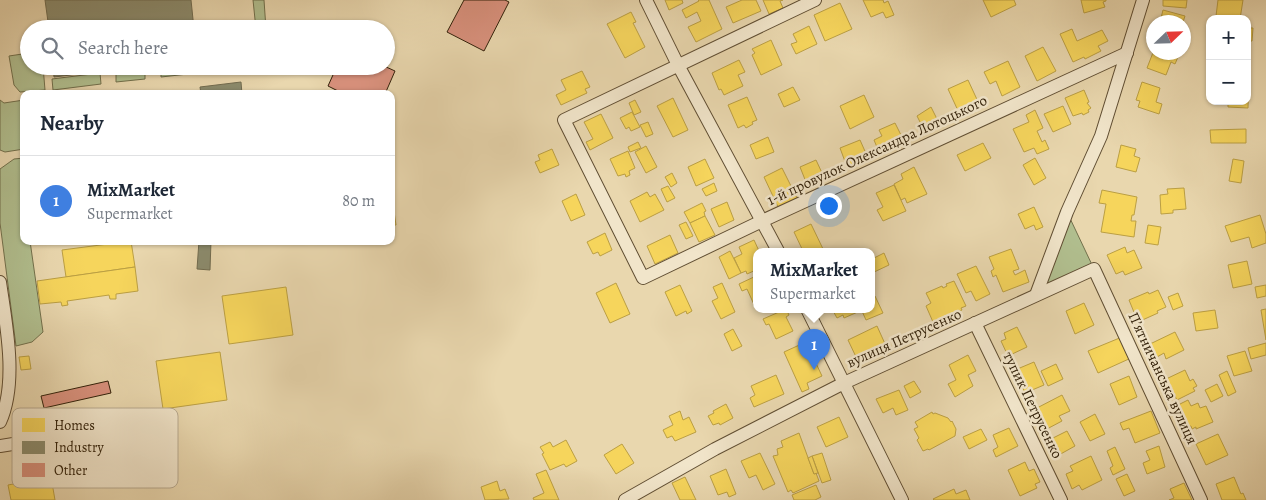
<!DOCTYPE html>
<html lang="en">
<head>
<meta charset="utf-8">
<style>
	:root { --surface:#fff; --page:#f6f6f7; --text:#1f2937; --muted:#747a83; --line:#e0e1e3; --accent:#1a73e8 }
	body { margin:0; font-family:Alegreya,serif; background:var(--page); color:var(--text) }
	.controls { position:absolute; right:15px; top:15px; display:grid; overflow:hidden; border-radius:10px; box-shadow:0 1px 4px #0004 }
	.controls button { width:45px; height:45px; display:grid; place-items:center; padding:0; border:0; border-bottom:1px solid var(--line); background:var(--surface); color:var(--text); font:25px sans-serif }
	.compass { position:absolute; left:1146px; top:15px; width:45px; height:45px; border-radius:50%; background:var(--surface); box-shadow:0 1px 4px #0004; rotate:67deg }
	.you { position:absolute; left:828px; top:205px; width:18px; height:18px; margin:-12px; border:4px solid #fff; border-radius:50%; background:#1a73e8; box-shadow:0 0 0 8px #1a73e833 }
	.badge { display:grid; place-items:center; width:32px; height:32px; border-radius:50%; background:var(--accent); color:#fff; font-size:16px; font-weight:700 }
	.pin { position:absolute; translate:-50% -41px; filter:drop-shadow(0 1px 2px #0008) }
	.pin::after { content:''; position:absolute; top:26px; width:18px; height:15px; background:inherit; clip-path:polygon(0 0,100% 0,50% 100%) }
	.popup { position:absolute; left:753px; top:248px; width:122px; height:65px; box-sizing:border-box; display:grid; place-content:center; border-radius:10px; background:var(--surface); filter:drop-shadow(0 1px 4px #0005); font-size:16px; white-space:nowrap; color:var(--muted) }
	.popup b { font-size:19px; color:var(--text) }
	.popup::after { content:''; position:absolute; left:50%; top:100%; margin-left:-10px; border:10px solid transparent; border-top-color:var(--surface) }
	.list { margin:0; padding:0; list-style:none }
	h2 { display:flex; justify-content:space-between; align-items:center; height:65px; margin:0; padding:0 20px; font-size:21px }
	h2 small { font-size:16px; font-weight:400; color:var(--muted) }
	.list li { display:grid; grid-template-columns:32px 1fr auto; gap:15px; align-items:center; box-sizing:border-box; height:90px; padding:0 20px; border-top:1px solid var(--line) }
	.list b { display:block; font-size:19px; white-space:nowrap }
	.list p { margin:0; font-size:16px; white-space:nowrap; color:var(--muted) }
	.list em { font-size:16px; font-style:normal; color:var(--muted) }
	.icon { flex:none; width:28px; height:28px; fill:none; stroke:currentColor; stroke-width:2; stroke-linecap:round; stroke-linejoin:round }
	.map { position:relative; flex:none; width:1266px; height:500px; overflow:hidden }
	.search { position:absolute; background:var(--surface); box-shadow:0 1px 4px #0004; left:20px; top:20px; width:375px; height:55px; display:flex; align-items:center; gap:12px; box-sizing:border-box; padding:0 18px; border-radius:28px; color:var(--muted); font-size:19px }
	.panel { position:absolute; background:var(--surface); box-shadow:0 1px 4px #0004; left:20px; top:90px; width:375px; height:155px; border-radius:10px }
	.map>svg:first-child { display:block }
	.green { fill:#b1bf8f; stroke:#72704c }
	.homes { fill:#f6d55c; stroke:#bb9f43 }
	.industry { fill:#8c8c6e; stroke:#716c50 }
	.building { fill:#d9917d; stroke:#32210a }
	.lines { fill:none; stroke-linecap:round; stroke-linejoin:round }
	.minor-casing { stroke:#604e33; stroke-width:14 }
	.minor { stroke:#f1e5ca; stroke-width:12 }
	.labels { text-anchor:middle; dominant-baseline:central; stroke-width:5; stroke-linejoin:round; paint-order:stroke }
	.street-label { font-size:15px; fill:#32210a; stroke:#f1e5ca }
	.key { fill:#f1e5ca; stroke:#b8aa90; stroke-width:1 }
	.key-label { font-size:14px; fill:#32210a }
</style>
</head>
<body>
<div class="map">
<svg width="1266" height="500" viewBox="0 0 1266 500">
	<rect width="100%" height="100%" fill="#e9d7ae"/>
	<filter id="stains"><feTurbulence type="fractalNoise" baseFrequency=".004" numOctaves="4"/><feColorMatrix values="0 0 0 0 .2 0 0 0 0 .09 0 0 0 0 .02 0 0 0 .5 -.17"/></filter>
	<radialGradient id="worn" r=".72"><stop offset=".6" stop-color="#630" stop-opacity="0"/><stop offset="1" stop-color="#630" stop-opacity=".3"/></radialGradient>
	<g class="green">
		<path d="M253,0h11l2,29h-10z"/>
		<path d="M29,53v13h14l2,24 -25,2 -6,-7 -5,-29z"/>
		<path d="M161,66h36v7l-36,4z"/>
		<path d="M145,68v11l-29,3v-10z"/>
		<path d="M100,73l1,11 -48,6 -1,-11z"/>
		<path d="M0,100l4,3 20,-3v49l-19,3 -5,-2z"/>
		<path d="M24,158v22l-3,1 3,20v40h6l13,91 -11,10 -16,4 -16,-123v-54l14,-10z"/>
		<path d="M1067,212l27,57 -58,26z"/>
	</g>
	<g class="homes">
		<path d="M665,0h17l1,3 -14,7z"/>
		<path d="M698,0h11l13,29 -26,13 -8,-15 13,-6 -4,-9 -11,6 -4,-8 17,-9z"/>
		<path d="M742,0h14l5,11 -28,12 -7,-16z"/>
		<path d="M763,0h20l-3,1 3,7 -14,6z"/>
		<path d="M863,0h20l1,3 4,-2 6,14 -8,3 -3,-6 -12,5z"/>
		<path d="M983,0h31l2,5 -25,12z"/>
		<path d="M1081,0h25v1l-3,1 2,5 -21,6z"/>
		<path d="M1163,0h24l-1,8 -23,-2z"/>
		<path d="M1218,0h25l-3,19 -24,-3z"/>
		<path d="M840,3l12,26 -27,12 -11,-26z"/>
		<path d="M1163,10l22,6 -2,6h-23z"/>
		<path d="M631,12l5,10 -3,1 12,24 -20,11 -18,-34z"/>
		<path d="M809,26l8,18 -21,10 -5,-10 6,-2 -4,-8z"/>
		<path d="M1247,28h6l-1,13h-5z"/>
		<path d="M1072,29l5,12 25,-11 6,11 -10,5 3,5 -16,8 -1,-2 -11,5 -13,-28z"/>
		<path d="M771,40l11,25 -21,10 -9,-20 3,-2 -3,-4z"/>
		<path d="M1043,47l13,24 -19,10 -12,-25z"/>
		<path d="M1154,50v2h12l12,5 -3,7 -4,-2 -5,13 -19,-7z"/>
		<path d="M739,60l6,12 -7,3 5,11 -19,9 -3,-6 -2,1 -7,-17z"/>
		<path d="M1008,61l12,26 -18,9 -6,-15 -6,3 -6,-12z"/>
		<path d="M1247,69h2l-1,39 -20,-1v-6h19z"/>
		<path d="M582,71l8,16 -5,2 2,4 -26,12 -5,-10 10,-5 -5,-10z"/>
		<path d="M968,80l12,26 -20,9 -12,-26z"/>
		<path d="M1142,82l18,6 -4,14 6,2 -3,10 -21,-7 2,-6 -4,-1z"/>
		<path d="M793,87l7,13 -16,7 -6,-13z"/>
		<path d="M1084,90l5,12 -2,1 4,5 -3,2 1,2 -6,3 -1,-2 -9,3 -8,-18z"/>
		<path d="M864,95l10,22 -24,12 -10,-23z"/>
		<path d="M747,97l10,23 -5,2 1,2 -7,4 -2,-3 -6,3 -10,-23z"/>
		<path d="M673,98l15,32 -15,7 -16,-31z"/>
		<path d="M635,100l6,12 -7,3 -5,-12z"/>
		<path d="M1063,106l8,18 -18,8 -9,-18z"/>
		<path d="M931,107l6,12 -5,2 3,6 -10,5 -8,-16z"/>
		<path d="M1035,110l8,18 -6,3 5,11 3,-2 4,9 -12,5 -3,-6 -10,4 -11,-23 16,-7 -3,-7z"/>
		<path d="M632,112l8,15 -9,4 -2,-4 -3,2 -6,-11z"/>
		<path d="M601,114l12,24 -23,12 -4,-8 7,-3 -9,-17z"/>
		<path d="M648,122l5,12 -7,3 -6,-12z"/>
		<path d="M895,123l9,18 -25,11 -5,-12 8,-4 -3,-6z"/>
		<path d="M1246,129v14h-35l-1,-13z"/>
		<path d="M768,137l6,15 -18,7 -6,-14z"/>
		<path d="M860,140l8,18 -21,9 -7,-19z"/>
		<path d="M638,142l3,6 -11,4 -2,-5z"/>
		<path d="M983,143l8,15 -26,13 -8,-16z"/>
		<path d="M1121,145l15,4 -2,7 6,2 -4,14 -20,-5z"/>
		<path d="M646,146l11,21 -11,6 -11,-21z"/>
		<path d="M552,149l7,16 -19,8 -5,-11 5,-2 -2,-5z"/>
		<path d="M628,151l7,17 -6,3 1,4 -4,2 -1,-3 -7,2 -8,-17z"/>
		<path d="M1035,158l11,20 -12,7 -11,-20z"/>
		<path d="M705,159l9,19 -18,8 -8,-19z"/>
		<path d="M1233,159l11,2 -3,22 -12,-2z"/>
		<path d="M816,160l7,15 -17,7 -6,-15z"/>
		<path d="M914,167l13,27 -20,9 -2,-5 -4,2 -7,-16 9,-5 -2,-5z"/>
		<path d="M782,168l17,34 -19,9 -16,-34z"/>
		<path d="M672,173l5,10 -6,4 -6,-10z"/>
		<path d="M714,183l3,8 -11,5 -4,-7z"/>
		<path d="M894,185l12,26 -23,10 -6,-11 6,-3 -7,-14z"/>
		<path d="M668,186l7,12 -8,4 -6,-13z"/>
		<path d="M1184,188l2,21 -13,1v3l-12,1 -1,-19 8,-1 -1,-5z"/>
		<path d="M1102,190l35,7 -3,18h-2l-1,6h5l-2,16 -33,-5 5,-28 -7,-1z"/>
		<path d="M391,191l5,34h-5z"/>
		<path d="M647,192l3,5 5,-3 9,16 -24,12 -10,-21z"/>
		<path d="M576,194l9,21 -14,6 -9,-20z"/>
		<path d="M727,202l7,18 -15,7 -8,-18z"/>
		<path d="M702,203l4,8 -2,1 1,4 -15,7 -6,-11z"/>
		<path d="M1034,207l9,20 -7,3 -2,-5 -9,4 -7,-15z"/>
		<path d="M1260,215l6,19v9l-14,5 -3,-11 -18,5 -6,-16z"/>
		<path d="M705,216l10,19 -16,7 -9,-19z"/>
		<path d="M686,222l7,14 -7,3 -7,-14z"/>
		<path d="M811,224l13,27h-21l-9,-19z"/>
		<path d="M1148,225l13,2 -3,18 -13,-2z"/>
		<path d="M605,233l7,17 -12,6 -2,-4 -5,2 -6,-12z"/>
		<path d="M670,235l8,18 -23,11 -8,-18z"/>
		<path d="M754,240l5,11h-3v19l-9,4 -1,-3 -5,2 -7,-15 8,-4 -3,-7z"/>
		<path d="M131,241l4,26 -69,10 -4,-27z"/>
		<path d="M1125,247l2,6 7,-3 8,18 -17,7 -2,-4 -7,3 -9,-19z"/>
		<path d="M1011,249l8,20 -6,2 2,4 10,-5 4,12 -26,10 -7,-17 -3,2 -2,-6 3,-2 -5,-12z"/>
		<path d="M730,251l11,22 -12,6 -10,-22z"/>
		<path d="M884,253l5,12 -17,8v-14z"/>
		<path d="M1247,261l5,23 -19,4 -5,-23z"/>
		<path d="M976,266l14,28 -14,7 -5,-10 -5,2 -9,-19z"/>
		<path d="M135,267l3,24 -22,3v5h-6l-1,-4 -42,6 1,4 -6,1 -1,-4 -21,2 -3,-23z"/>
		<path d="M756,276v33l-9,-20 -5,2 -3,-7z"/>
		<path d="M954,281l12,25 -5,2 1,2 -29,12 -7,-16 5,-3 -5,-10 16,-7 1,2 4,-2 -1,-2z"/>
		<path d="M616,283l14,31 -20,9 -14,-30z"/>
		<path d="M722,283l13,29 -14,7 -9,-18 6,-3 -5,-11z"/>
		<path d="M680,285l12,26 -5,3 -1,-3 -10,5 -11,-24z"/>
		<path d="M1266,285v11l-9,2 -2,-11z"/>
		<path d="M286,287l7,48 -64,9 -7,-48z"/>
		<path d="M1158,290l8,17 -9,4 1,2 -20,9 -9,-22 19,-8 1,2z"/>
		<path d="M1178,293l5,13 -10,4 -5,-13z"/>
		<path d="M875,296l8,17 -17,7 -5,-11h11v-12z"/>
		<path d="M1084,303l10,22 -19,9 -9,-23z"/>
		<path d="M786,309l3,6 -3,2 7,14 -17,8 -7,-15 -3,1 -3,-6z"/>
		<path d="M832,309h27l1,2 -16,7 -1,-3 -6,3z"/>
		<path d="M1266,309v31l-5,-30z"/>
		<path d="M1215,310l3,18 -22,3 -3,-18z"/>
		<path d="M877,326l9,20 -29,13 -9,-19z"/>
		<path d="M1017,327l10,20 -19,9 -7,-15 5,-2 -2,-6z"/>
		<path d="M733,329l9,17 -10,5 -8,-17z"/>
		<path d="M1175,332l9,18 -18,9 -2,-6 -7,4 -7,-13z"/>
		<path d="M1122,337l9,21 -33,15 -10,-22z"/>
		<path d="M806,342l16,34 -15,7 2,6 -7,3 -18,-40z"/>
		<path d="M1266,343v12l-15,4 -3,-11z"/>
		<path d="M1245,351l7,20 -18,5 -7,-20z"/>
		<path d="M220,352l7,48 -64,9 -7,-48z"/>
		<path d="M968,355l8,16 -8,4 5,11 -18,11 -7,-13 8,-4 -7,-15z"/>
		<path d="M29,356l2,13 -10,1 -2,-13z"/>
		<path d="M1034,362l10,23 -19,8 -10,-23z"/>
		<path d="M1056,364l7,15 -15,7 -7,-15z"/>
		<path d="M1185,370l5,11 3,-2 4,7 -4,2 2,3 -18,9 -11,-21z"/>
		<path d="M1227,371l9,21 -8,4 -9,-21z"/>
		<path d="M776,375l8,19 -30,13 -4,-9 5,-3 -4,-9z"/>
		<path d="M1129,376l8,21 -18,8 -9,-21z"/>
		<path d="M914,381l7,11 -11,6 -6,-12z"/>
		<path d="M1217,384l6,12 -12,6 -6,-12z"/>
		<path d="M899,390l9,20 -12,5 -3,-7 -10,5 -7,-14z"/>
		<path d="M1062,395l8,16 -11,5 3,5 -17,9 -10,-21z"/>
		<path d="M1188,400l3,6 7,-3 2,5 6,-2 7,16 -17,7v-2l-4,2 -1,-3 -4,1 -7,-15 -3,2 -3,-7z"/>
		<path d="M726,404l7,14 -13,7 -1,-2 -6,2 -5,-9 6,-3 -1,-2z"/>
		<path d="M680,411l3,9 6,-3 7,15 -21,9 -3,-5 -5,2 -4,-8 10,-5 -4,-9z"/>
		<path d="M1151,411l9,22 -25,10 -6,-15 -6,2 -3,-7z"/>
		<path d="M932,412l1,2 2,-1 13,5 3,4 1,-1 4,8 -1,7 -26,14 -1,-1 -5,2 -6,-11 2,-2 -5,-9 4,-2 -3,-5z"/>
		<path d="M149,413l7,48 -64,9 -7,-48z"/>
		<path d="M1095,414l10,20 -15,7 -10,-19z"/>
		<path d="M839,417l9,20 -22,10 -9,-20z"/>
		<path d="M1009,428l9,18 -22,11 -3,-7 5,-3 -5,-12z"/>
		<path d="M981,429l6,11 -18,9 -6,-12z"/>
		<path d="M1067,431l8,15 -18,10 -8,-16z"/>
		<path d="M799,433l15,41 2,-1 3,8 -26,12 -2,-3 -3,2 -15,-36 5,-1 -1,-6 6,-2 -2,-6z"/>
		<path d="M1218,434l10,21 -22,10 -10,-21z"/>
		<path d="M566,440l11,21 -11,6 -2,-3 -14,6 -8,-16 2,-1 -4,-6 10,-5 3,5z"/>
		<path d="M622,444l12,19 -18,11 -12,-19z"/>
		<path d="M1159,446l6,21 -18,7 -4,-11 7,-3 -4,-9z"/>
		<path d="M1115,447l10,22 -12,6 -3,-7 3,-2 -6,-15z"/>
		<path d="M760,453l15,31 -12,6 -7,-15 -7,3 -8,-17z"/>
		<path d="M822,453l9,27 -9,3 -10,-27z"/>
		<path d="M812,456l6,17 -4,1 -6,-16z"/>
		<path d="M1091,456l11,24 -20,10 -3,-5 -7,4 -6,-15 7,-3 -3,-5z"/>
		<path d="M1025,462l4,9 5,-2 6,13 -5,2 2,4 -17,8 -12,-26z"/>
		<path d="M726,469l10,25 -7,3 -2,-5 -9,3 -8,-19z"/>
		<path d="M546,470l13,30h-25l-1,-2 11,-5 -8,-19z"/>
		<path d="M1127,474l8,17 -11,5 -8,-17z"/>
		<path d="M51,477l4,23h-44l-3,-15z"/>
		<path d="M685,477l11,23h-16l-8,-17z"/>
		<path d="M1234,477l7,17 2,-1 3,7h-24l-6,-16z"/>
		<path d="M497,481l3,10 5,-2 4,10 -24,1 -4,-13z"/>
		<path d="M1184,483l8,17h-23l5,-2 -4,-9z"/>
		<path d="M816,485l5,12 -6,3h-21l-2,-5z"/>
		<path d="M954,489l2,5 10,-4 4,10h-36l-1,-1z"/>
	</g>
	<g class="industry">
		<path d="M45,0h146l3,29h-145z"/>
		<path d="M53,66h93l-92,11z"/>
		<path d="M241,82l1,12h-41l-1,-7z"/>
		<path d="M199,241h12l-1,29 -13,-1z"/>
	</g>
	<g class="building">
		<path d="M464,0h41l4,2 -25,49 -37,-19z"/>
		<path d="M337,66h47l11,5 -10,23h-41l-16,-8z"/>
		<path d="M108,381l3,12 -67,15 -3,-12z"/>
	</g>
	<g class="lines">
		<g class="minor-casing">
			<g id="minor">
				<path d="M646,0l32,65 100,186"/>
				<path d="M815,0l-251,120 79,158 119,-57 365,-168"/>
				<path d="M0,282c6,42 18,100 0,140"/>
				<path d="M1036,295l31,-83 34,-76 42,-136"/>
				<path d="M807,309l95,191"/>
				<path d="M975,323l86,177"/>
				<path d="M0,446l75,-12"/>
				<path d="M625,500l90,-51 129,-66 250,-114 107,231"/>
			</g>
		</g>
		<use href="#minor" class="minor"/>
	</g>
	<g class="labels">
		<g class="street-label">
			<text transform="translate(877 150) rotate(-25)">1-й провулок Олександра Лотоцького</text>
			<text transform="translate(904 338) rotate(-24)">вулиця Петрусенко</text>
			<text transform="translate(1163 378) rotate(65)">Пʼятничанська вулиця</text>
			<text transform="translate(1033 405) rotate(64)">тупик Петрусенко</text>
		</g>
	</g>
	<rect x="12" y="408" width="166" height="80" rx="8" class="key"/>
	<rect x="22" y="418" width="23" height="14" fill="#f6d55c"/>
	<rect x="22" y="441" width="23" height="13" fill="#8c8c6e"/>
	<rect x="22" y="463" width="23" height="14" fill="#d9917d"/>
	<g class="key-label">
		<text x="54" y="430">Homes</text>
		<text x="54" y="452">Industry</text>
		<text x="54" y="475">Other</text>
	</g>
	<rect width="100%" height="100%" filter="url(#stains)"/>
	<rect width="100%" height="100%" fill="url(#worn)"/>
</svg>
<div class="controls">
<button>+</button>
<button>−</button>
</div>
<svg class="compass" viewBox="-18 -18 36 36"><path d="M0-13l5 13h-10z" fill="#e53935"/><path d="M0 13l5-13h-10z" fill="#747a83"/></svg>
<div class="you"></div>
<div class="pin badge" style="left:814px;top:370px;background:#3f7fe0">1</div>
<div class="popup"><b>MixMarket</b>Supermarket</div>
<div class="search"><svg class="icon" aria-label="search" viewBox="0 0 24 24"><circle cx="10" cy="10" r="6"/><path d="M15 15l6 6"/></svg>Search here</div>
<section class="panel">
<h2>Nearby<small></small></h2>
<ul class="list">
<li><span class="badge" style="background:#3f7fe0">1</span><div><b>MixMarket</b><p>Supermarket</p></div><em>80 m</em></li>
</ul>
</section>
</div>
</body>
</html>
